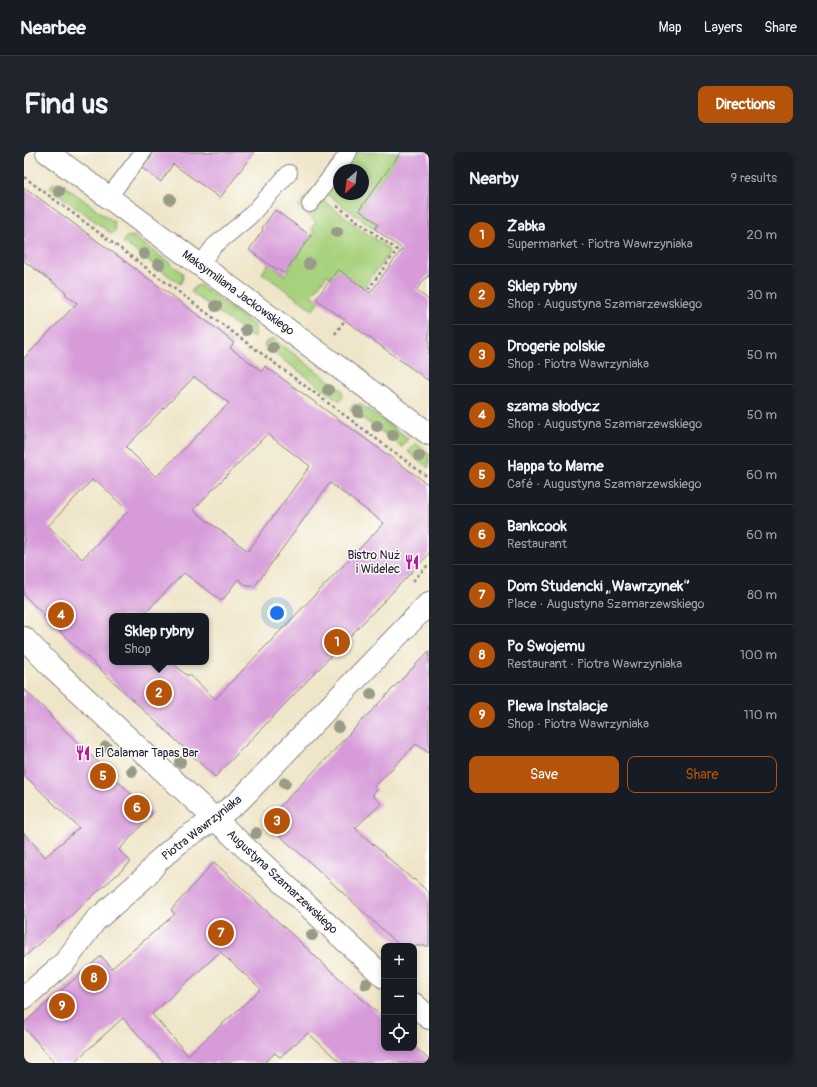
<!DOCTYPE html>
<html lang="en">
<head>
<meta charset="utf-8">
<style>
	:root { --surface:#171b24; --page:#20242c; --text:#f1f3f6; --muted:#9ea1a6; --line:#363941; --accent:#b45309 }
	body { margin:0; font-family:Pangolin,sans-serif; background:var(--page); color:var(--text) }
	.controls { position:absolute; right:12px; bottom:12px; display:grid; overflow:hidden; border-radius:8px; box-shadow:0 2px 6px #0003 }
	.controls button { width:36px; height:36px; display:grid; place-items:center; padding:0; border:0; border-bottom:1px solid var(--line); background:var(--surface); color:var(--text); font:20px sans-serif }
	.compass { position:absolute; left:309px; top:12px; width:36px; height:36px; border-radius:50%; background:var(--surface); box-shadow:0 2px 6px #0003; rotate:208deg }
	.you { position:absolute; left:253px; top:461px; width:14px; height:14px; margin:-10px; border:3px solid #fff; border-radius:50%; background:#1a73e8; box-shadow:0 0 0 6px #1a73e833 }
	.badge { display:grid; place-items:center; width:26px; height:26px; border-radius:50%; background:var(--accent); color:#fff; font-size:13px; font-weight:700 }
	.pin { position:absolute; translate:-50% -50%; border:2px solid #fff; box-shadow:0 1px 4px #0006 }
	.popup { position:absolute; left:85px; top:461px; width:100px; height:52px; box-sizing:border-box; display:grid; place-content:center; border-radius:8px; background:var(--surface); filter:drop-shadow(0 1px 3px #0005); font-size:13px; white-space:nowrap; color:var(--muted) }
	.popup b { font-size:15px; color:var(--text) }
	.popup::after { content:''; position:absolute; left:50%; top:100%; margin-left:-8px; border:8px solid transparent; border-top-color:var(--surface) }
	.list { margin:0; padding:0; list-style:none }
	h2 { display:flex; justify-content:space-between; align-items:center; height:52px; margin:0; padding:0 16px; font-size:17px }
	h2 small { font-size:13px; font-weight:400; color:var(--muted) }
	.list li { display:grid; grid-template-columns:26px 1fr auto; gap:12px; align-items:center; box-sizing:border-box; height:60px; padding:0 16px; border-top:1px solid var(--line) }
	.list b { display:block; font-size:15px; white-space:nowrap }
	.list p { margin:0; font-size:13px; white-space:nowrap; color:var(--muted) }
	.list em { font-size:13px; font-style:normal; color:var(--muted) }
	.actions { display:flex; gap:8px; padding:12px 16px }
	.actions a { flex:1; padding:9px 0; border:1px solid var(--accent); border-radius:8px; text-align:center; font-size:14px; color:var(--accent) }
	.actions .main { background:var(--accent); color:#fff }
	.icon { flex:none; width:22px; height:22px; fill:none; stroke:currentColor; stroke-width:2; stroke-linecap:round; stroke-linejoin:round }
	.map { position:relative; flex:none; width:405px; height:911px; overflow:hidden; border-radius:8px }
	header { display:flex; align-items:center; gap:24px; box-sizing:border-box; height:56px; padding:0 20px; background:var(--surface); border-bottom:1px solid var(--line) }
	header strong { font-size:19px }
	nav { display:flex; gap:22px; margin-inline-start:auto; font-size:14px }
	.intro { display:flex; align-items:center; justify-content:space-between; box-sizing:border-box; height:96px; padding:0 24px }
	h1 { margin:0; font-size:28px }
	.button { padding:10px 18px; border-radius:8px; background:var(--accent); color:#fff; font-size:14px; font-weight:700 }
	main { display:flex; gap:24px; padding:0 24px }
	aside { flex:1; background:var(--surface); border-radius:8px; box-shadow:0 2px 6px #0003 }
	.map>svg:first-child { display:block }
	.green { fill:#a8d17d; stroke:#657a5c; fill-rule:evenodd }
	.building { fill:#d79bda; fill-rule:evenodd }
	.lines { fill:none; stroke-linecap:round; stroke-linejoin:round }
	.service-casing { stroke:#888482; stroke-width:18 }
	.minor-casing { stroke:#888482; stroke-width:24 }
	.path { stroke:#888482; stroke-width:2.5; stroke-dasharray:3 3; stroke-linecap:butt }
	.service { stroke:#fff; stroke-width:16 }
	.minor { stroke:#fff; stroke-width:22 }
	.tree { fill:#989b87 }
	.labels { text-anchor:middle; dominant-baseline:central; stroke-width:3; stroke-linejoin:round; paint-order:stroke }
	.street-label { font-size:12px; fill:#22223b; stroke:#fdfcf7 }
	.poi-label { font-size:12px; fill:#22223b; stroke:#fdfcf7; text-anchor:end }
</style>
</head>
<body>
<header>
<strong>Nearbee</strong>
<nav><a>Map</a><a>Layers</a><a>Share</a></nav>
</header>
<div class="intro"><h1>Find us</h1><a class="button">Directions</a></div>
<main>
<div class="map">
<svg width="405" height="911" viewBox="0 0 405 911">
	<rect width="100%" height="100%" fill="#fdfcf7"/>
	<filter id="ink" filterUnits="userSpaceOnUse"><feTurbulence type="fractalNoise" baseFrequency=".025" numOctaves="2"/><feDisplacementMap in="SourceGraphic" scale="8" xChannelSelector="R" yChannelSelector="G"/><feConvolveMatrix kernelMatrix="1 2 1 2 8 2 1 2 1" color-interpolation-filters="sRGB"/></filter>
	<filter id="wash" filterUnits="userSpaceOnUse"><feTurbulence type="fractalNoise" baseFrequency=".012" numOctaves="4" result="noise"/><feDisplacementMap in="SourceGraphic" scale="16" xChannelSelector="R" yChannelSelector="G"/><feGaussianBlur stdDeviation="0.9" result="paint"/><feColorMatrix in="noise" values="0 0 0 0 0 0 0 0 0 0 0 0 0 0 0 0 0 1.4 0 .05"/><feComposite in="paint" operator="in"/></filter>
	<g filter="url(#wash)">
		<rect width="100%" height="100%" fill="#efe5c8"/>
		<g class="green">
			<path d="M325,0h52l-42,58 19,14 -3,5 -54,-39zM315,18h24v24h-24z"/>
			<path d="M35,30l55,40 1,8 -3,4 -62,-46 2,-4z"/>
			<path d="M286,39l77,57 2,4 -2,4 -24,32 -31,-10 -5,-3 -15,20 8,6 -7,9 -51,-37 6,-9h2l15,11 8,-12 -1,-1 22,-31 -3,-2 5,-7 -18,-15z"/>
			<path d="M109,84l49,36 1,6 -3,6 -57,-42 3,-5z"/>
			<path d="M176,133l55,41v7l-2,5 -62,-46 4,-5z"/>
			<path d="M250,187l68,51 1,7 -3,4 -76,-55 2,-4z"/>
			<path d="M336,252l48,34 -6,9 -52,-38 3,-4z"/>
			<path d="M391,291l14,11v14l-21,-16z"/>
		</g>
		<g id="blocks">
			<g class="building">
				<path d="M128,0h102l-34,46 -47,-34 -12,18 -19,-14 9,-10z"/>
				<path d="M377,0h28v122l-13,16 13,10v81l-113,-82 22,-30 32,24 32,-44 -27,-20 3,-5 -19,-14z"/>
				<path d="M0,35l189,139 21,17 -4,5 32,23 3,-5 164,119v69l-214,223 -145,-136 -46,-46v-237l53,-55 -12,-9 1,-2 -42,-31zM170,225l35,26 -73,74 -30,-30zM243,282l43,32 -62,85 -55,-41zM68,328l3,3 2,-2 31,30 -46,48 -34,-33zM306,331l54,40 -169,176 -25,-24h-4l-14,-13h-60v-46h27l3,-3 2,1 40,-41 38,28 16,-22 9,7h8z"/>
				<path d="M251,58l36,26 -27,37 -16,-9 -19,-14 14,-20 -1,-2z"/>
				<path d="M405,499v102l-13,-9 -42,43 3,3 -5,5 9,9 -26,24 58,52 1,-1 15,14v53h-29l-86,-80 -43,-38v-13l64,-65v-1l16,-17z"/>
				<path d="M0,537l27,26 -1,1 102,98 -33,36 12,12 -107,95v-124l21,24 34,-29 -55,-53z"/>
				<path d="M190,710l116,108 54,49v29h30v-2l15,14v3h-88l-33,-30 -28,24 -5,-4 -11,10h-100l-41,-45 -50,45h-18l-31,-36v-4l77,-67 11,12 63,-54 -4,-4zM196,800l41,37 -73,66 -36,-41z"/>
			</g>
		</g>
	</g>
	<g filter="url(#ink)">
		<use href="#blocks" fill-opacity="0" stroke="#888482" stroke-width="1"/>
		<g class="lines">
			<g class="service-casing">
				<g id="service">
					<path d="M84,46l35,-46"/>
					<path d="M286,52l39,-52"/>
					<path d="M176,113l14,-19 35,-29 40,-44"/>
				</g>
			</g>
			<g class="minor-casing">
				<g id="minor">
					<path d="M23,0l382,282"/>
					<path d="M0,486l27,28 333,311"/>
					<path d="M0,846l41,-36 30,-41 50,-44 13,-16 24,-21 33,-21 24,-18 190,-198"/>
					<path d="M390,852l15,14"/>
				</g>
			</g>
			<g class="path">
				<path d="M0,25l405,301"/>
				<path d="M313,54l60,44 -30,41"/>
				<path d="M404,124l1,1"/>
				<path d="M311,182l10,-14"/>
				<path d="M389,429l16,-17"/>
			</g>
			<use href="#service" class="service"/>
			<use href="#minor" class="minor"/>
		</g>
		<g class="tree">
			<circle cx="35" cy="39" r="6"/>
			<circle cx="146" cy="47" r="6"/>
			<circle cx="313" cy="80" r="6"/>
			<circle cx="120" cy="102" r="6"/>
			<circle cx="135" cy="112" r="6"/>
			<circle cx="285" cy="112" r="6"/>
			<circle cx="192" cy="154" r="6"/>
			<circle cx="222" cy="178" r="6"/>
			<circle cx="249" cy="196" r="6"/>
			<circle cx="304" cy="238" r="6"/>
			<circle cx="334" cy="260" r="6"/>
			<circle cx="353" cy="274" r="6"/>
			<circle cx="369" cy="283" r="6"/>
			<circle cx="395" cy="304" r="6"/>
			<circle cx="347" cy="542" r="6"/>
			<circle cx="314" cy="575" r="6"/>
			<circle cx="82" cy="595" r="6"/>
			<circle cx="156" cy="610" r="6"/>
			<circle cx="108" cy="619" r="6"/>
			<circle cx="261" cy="631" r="6"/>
			<circle cx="232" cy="681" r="6"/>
			<circle cx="288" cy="783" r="6"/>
			<circle cx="342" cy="832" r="6"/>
		</g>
	</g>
	<defs>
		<g id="restaurant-bare" transform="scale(1.2)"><path d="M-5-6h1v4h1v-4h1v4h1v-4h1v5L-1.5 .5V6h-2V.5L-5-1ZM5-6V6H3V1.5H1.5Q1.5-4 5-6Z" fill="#b5179e" stroke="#fdfcf7" stroke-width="2.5" paint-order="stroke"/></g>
	</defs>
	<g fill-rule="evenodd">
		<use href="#restaurant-bare" x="388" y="410"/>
		<use href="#restaurant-bare" x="59" y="601"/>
	</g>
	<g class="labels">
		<g class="street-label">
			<text transform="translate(214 141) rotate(36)">Maksymiliana Jackowskiego</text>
			<text transform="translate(178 676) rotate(-38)">Piotra Wawrzyniaka</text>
			<text transform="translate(258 730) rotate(43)">Augustyna Szamarzewskiego</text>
		</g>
		<g class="poi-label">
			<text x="376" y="403">Bistro Nuż<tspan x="376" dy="14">i Widelec</tspan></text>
			<text x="71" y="601" text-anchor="start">El Calamar Tapas Bar</text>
		</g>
	</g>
</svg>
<div class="controls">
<button>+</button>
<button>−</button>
<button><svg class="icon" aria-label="locate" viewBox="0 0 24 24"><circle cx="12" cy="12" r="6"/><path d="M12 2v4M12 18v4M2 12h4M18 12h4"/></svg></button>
</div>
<svg class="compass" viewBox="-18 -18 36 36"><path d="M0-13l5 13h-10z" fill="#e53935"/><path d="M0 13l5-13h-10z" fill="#9ea1a6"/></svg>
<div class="you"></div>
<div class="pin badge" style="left:313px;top:490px">1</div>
<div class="pin badge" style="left:135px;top:541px">2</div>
<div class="popup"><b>Sklep rybny</b>Shop</div>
<div class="pin badge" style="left:253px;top:669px">3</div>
<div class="pin badge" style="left:37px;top:463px">4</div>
<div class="pin badge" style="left:79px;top:624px">5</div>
<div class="pin badge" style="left:113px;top:656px">6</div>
<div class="pin badge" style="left:197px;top:781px">7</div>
<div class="pin badge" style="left:70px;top:826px">8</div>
<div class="pin badge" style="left:38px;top:854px">9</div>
</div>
<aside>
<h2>Nearby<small>9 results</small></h2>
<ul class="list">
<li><span class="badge">1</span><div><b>Żabka</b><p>Supermarket · Piotra Wawrzyniaka</p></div><em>20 m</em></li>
<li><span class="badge">2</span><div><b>Sklep rybny</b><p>Shop · Augustyna Szamarzewskiego</p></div><em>30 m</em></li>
<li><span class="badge">3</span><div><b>Drogerie polskie</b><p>Shop · Piotra Wawrzyniaka</p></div><em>50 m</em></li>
<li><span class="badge">4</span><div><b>szama słodycz</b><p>Shop · Augustyna Szamarzewskiego</p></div><em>50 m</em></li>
<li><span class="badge">5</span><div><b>Happa to Mame</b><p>Café · Augustyna Szamarzewskiego</p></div><em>60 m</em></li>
<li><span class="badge">6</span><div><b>Bankcook</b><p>Restaurant</p></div><em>60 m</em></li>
<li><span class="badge">7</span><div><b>Dom Studencki „Wawrzynek”</b><p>Place · Augustyna Szamarzewskiego</p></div><em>80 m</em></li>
<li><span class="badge">8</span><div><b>Po Swojemu</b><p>Restaurant · Piotra Wawrzyniaka</p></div><em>100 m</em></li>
<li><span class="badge">9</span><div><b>Plewa Instalacje</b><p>Shop · Piotra Wawrzyniaka</p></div><em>110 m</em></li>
</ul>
<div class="actions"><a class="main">Save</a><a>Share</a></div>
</aside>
</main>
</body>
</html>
